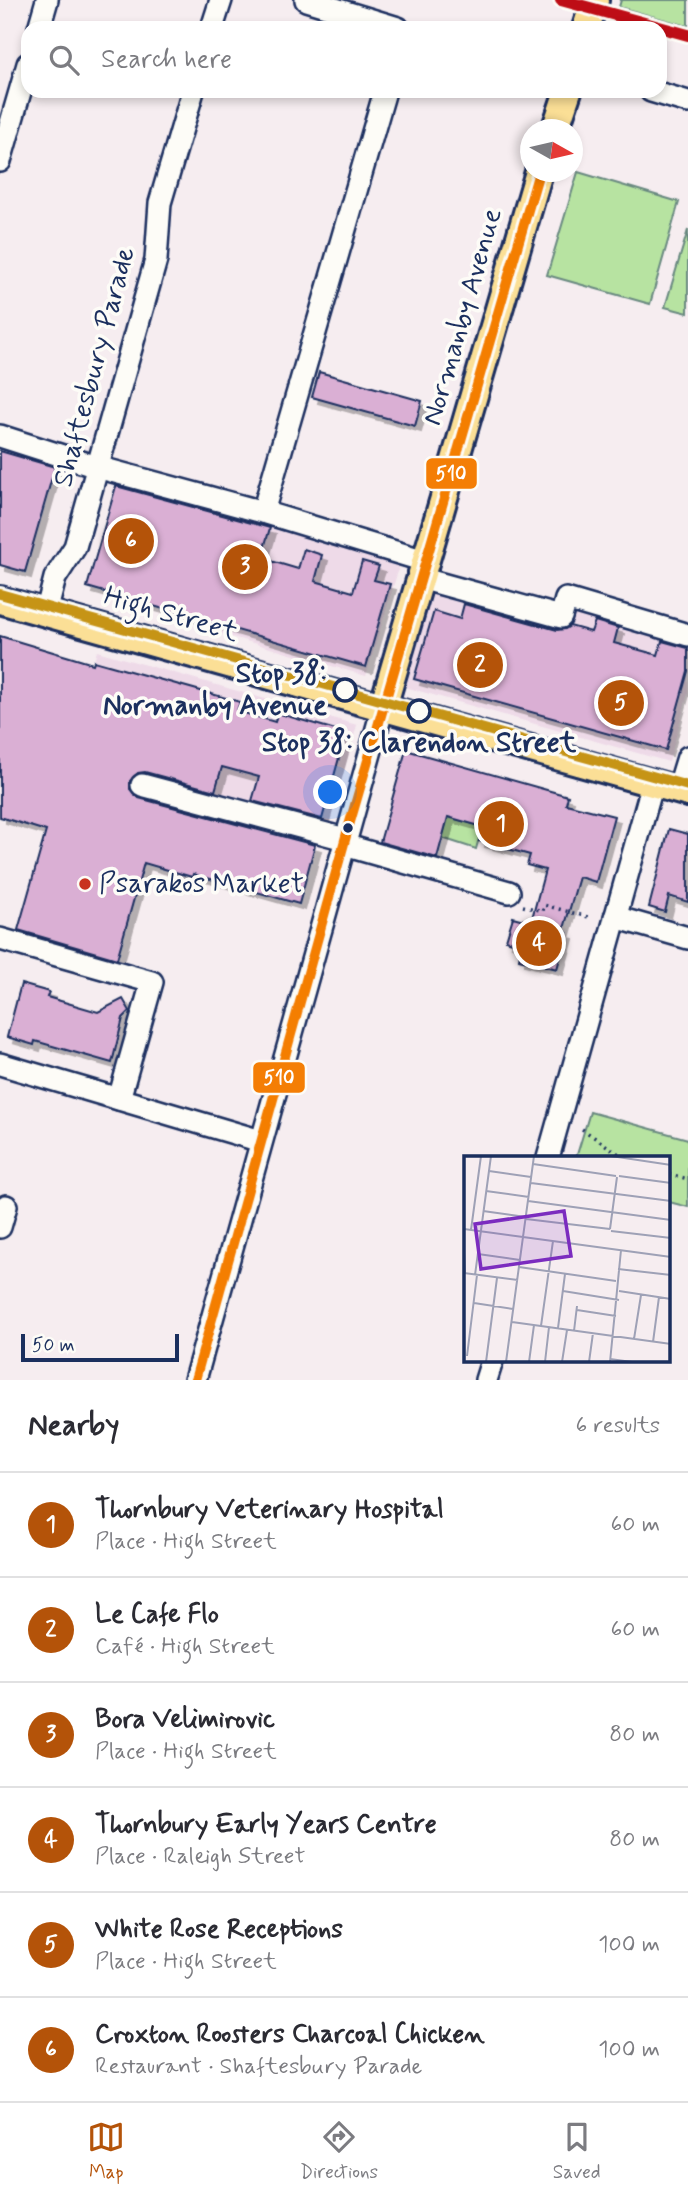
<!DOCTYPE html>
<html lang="en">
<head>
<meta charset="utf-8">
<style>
	:root { --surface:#fff; --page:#f7f7f7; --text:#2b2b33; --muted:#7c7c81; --line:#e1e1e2; --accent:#b45309 }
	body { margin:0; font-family:Mynerve,sans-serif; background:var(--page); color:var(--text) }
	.compass { position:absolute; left:520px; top:119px; width:63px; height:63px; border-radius:50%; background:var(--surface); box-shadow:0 4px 10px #0003; rotate:98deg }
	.scale { position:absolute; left:21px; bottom:18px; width:158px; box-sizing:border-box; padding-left:7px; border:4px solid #1b2f5e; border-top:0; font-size:19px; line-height:24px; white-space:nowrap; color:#1b2f5e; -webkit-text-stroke:5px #fdfcf7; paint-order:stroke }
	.you { position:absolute; left:331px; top:793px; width:24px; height:24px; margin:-18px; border:5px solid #fff; border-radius:50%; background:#1a73e8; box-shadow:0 0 0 10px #1a73e833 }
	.badge { display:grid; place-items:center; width:46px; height:46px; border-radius:50%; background:var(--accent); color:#fff; font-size:23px; font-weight:700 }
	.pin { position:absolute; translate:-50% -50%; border:4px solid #fff; box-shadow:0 2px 7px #0006 }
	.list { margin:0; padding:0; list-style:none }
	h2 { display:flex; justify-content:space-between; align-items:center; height:91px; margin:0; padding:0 28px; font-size:30px }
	h2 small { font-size:23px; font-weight:400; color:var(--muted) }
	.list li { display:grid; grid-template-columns:46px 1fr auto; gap:21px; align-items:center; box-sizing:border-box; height:105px; padding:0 28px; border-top:2px solid var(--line) }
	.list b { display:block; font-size:26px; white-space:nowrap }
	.list p { margin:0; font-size:23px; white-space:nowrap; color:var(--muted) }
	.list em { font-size:23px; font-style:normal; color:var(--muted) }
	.icon { flex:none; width:38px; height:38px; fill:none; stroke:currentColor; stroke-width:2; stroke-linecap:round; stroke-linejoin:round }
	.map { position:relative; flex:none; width:688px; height:1380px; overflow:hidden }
	.search { position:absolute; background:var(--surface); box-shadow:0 4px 10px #0003; left:21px; right:21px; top:21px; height:77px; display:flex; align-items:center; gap:18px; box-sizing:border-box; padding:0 24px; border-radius:21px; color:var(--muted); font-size:26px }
	.sheet { height:721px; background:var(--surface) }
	nav { display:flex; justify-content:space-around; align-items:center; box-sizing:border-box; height:98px; border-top:2px solid var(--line); background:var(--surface); font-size:19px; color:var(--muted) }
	nav a { display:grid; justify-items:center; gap:4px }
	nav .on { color:var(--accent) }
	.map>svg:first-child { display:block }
	.built { fill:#eedae8 }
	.green { fill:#b7e3a1; stroke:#698980; stroke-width:2 }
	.building { fill:#daafd4; stroke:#1b2f5e; stroke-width:2; filter:url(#shadow) }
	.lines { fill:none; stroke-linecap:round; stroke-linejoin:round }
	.minor-casing { stroke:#1b2f5e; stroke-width:26 }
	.major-casing { stroke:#1b2f5e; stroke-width:32 }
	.path { stroke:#1b2f5e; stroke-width:3.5; stroke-dasharray:2 5; stroke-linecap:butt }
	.minor { stroke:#fdfcf7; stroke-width:21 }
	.major { stroke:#fbdf96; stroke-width:26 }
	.bus-1-casing { stroke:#fdfcf7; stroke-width:16 }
	.bus-1 { stroke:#f47e05; stroke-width:10 }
	.rail-1-casing { stroke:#fdfcf7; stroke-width:18 }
	.rail-1 { stroke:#be1014; stroke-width:12 }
	.tram-1-casing { stroke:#fdfcf7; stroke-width:16 }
	.tram-1 { stroke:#c69418; stroke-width:10 }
	.stop-dot { fill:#fdfcf7; stroke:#1b2f5e; stroke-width:3.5 }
	.bus-dot { fill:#1b2f5e; stroke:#fdfcf7; stroke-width:2.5 }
	.poi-dot { fill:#c8321e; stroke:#fdfcf7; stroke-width:2.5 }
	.labels { text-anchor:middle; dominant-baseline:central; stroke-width:7; stroke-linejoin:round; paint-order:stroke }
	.street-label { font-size:28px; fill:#1b2f5e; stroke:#fdfcf7 }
	.stop-label { font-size:28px; font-weight:bold; fill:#1b2f5e; stroke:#fdfcf7; text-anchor:end }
	.poi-label { font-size:28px; fill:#1b2f5e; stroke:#fdfcf7; text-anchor:start }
	.inset-road { fill:none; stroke:#9ea1b6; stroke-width:2 }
	.view { fill:#7b2cbf; fill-opacity:0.15; stroke:#7b2cbf; stroke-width:3.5 }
	.inset-edge { fill:none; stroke:#1b2f5e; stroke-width:3.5 }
	.line-badge { stroke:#fdfcf7; stroke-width:2.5 }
	.badge-label { font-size:19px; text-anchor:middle; font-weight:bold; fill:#fff }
</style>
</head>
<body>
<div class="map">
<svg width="688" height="1380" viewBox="0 0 688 1380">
	<defs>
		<filter id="shadow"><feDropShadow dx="6" dy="6" stdDeviation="0" flood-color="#0004"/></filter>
	</defs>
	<rect width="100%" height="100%" fill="#f6edf0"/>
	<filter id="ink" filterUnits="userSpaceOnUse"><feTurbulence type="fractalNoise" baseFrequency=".0143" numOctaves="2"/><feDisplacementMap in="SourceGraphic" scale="14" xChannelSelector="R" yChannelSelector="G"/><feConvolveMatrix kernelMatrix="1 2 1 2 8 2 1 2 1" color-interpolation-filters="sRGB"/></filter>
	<g filter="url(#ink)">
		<g class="built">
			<path d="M247,505l157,46 -38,125 -154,-45z"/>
			<path d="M436,578l116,33 5,-21 131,37v66l-19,69 -264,-75z"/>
			<path d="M97,651l260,74 -32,115 -261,-74z"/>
		</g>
		<g class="green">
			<path d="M621,0h67v26l-69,-19z"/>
			<path d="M578,172l101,30 -29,102 -103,-29z"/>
			<path d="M688,230v83l-23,-6z"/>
			<path d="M454,798l1,21 19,5 14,-17 -12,42 -34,-11z"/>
			<path d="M590,1112l98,27v68l-19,-5v-44h-93z"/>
		</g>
		<g class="building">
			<path d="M319,372l103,29 -7,25 -103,-29z"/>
			<path d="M0,451l55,16 -30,105 -25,-7z"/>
			<path d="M116,486l154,42 -9,30 37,11 6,-20 18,6 -7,26 38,11 9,-31 17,5 -5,14 16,4 -24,83 -279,-80z"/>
			<path d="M464,604l93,26 8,-1 5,-3 21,6 4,-11 23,7 -4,15 44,12 4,-14 26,7v23l-22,79 -252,-71 20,-68 26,8z"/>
			<path d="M0,636l93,28 1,-3 146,41 -3,9 38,11 2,-9 69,20 -24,86 -70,-18 7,-24 -37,-10 -7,24 -70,-19 -7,1 -8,8v8l9,9 176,47 -16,59 -106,-30 -1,3 -48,-14 -27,96 -99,-29 28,-99 -46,-14z"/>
			<path d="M406,750l162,46 -2,8 48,12 -18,66 -17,-5 -16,55 4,1 -10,36 -38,-10 3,-14 -16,-5 7,-23 18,5 14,-52 -18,-5 3,-10 -51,-14 4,-14 -35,-10 -11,41 -57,-16z"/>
			<path d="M669,829l19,5v68l-19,-6 -4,16 -16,-5z"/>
			<path d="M21,984l28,8 -2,5 51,15 25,-13 7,12 -7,7 -11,45 -77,-22 -1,4 -27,-8z"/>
		</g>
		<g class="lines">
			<g class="minor-casing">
				<g id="minor">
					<path d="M306,0l92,28"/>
					<path d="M39,28l8,-28"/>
					<path d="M212,28l9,-28"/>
					<path d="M651,91l37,11"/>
					<path d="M0,161l28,-97"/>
					<path d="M0,436l97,31 166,45 162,49"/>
					<path d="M263,512l122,-421"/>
					<path d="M420,578l141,39 5,-18 122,36"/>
					<path d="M46,613l9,-35 20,-31 81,-287 4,-57 33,-112"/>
					<path d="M142,785l203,54"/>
					<path d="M678,790l10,-33"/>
					<path d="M344,845l165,47"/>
					<path d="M615,917l73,21"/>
					<path d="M0,939l152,43 -33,117"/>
					<path d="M0,1064l261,77"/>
					<path d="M548,1158l105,-375"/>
					<path d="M0,1227l6,-21"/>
					<path d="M195,1380l188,-673"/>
					<path d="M486,1380l6,-19"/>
				</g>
			</g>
			<g class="major-casing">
				<g id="major">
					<path d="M586,28l9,-28"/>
					<path d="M555,130l13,-39"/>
					<path d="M0,600l688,193"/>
					<path d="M383,707l156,-535"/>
				</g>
			</g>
			<g class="path">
				<path d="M523,906l20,5 1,-6 44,12"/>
				<path d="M582,1129l43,29"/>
				<path d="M669,1174l19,5"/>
			</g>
			<use href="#minor" class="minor"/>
			<use href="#major" class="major"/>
			<g class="bus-1-casing">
				<path id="bus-1" d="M195,1380l153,-551 191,-657"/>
			</g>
			<use href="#bus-1" class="bus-1"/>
			<g class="rail-1-casing">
				<path id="rail-1" d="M561,0l127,35"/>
			</g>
			<use href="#rail-1" class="rail-1"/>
			<g class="tram-1-casing">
				<path id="tram-1" d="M0,594l688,192"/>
			</g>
			<use href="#tram-1" class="tram-1"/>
		</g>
	</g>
	<g class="stop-dot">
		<circle cx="345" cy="690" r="11"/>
		<circle cx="419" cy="711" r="11"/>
	</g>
	<circle class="bus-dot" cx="348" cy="828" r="6"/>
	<circle class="poi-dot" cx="85" cy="884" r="7"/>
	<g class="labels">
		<g class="street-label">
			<text transform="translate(463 317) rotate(-74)">Normanby Avenue</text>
			<text transform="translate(95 367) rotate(-75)">Shaftesbury Parade</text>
			<text transform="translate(171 615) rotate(16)">High Street</text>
		</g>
		<g class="stop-label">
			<text x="327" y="674">Stop 38:<tspan x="327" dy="32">Normanby Avenue</tspan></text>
			<text x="419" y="743" text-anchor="middle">Stop 38: Clarendon Street</text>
		</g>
		<g class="poi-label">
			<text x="99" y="884">Psarakos Market</text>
		</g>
	</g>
	<g transform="translate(464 1156)">
		<rect width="206" height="206" fill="#f6edf0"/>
		<path class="inset-road" d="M147,0l60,9M69,8l83,12M25,15l42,6M155,20l52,7M67,27l140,18M22,35l43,6M64,45l143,19M19,55l43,6M62,63l84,10M0,73l59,8M146,73l7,-52M7,74l10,-74M147,75l60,7M59,81l148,20M0,96l1,21M14,98l42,6M55,111l97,14M154,113l53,6M0,117l54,7M11,119l16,-119M99,135l56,9M155,135l52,8M10,147l39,6M113,154l39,6M48,166l159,22M77,170l12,-85M94,172l7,-54M110,175l3,-25M170,183l7,-44M189,186l6,-45M3,200l10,-81M146,203l22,3M22,206l11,-84M42,206l28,-206M42,206l28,-206M65,206l5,-37M81,206l4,-35M98,206l5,-32M125,206l4,-29M146,206l11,-112"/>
		<path class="view" d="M100,55l7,45 -90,13 -6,-45z"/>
		<rect width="206" height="206" class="inset-edge"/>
	</g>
	<g class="line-badge">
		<rect x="425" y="457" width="53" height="33" rx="7" fill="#f47e05"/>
		<rect x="252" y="1061" width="54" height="33" rx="7" fill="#f47e05"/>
	</g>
	<g class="badge-label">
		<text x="451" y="480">510</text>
		<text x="279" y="1084">510</text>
	</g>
</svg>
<svg class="compass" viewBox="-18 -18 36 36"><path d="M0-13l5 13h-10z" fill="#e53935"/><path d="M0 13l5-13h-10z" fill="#7c7c81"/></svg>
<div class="scale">50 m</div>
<div class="you"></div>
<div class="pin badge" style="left:501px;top:824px">1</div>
<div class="pin badge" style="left:480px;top:665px">2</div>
<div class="pin badge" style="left:245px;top:567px">3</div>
<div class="pin badge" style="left:539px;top:943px">4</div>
<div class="pin badge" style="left:621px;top:703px">5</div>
<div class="pin badge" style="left:131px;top:541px">6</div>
<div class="search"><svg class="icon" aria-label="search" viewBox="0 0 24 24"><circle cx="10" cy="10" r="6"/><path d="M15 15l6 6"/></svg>Search here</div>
</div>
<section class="sheet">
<h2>Nearby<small>6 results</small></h2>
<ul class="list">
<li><span class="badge">1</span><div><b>Thornbury Veterinary Hospital</b><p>Place · High Street</p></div><em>60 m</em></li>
<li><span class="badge">2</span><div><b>Le Cafe Flo</b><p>Café · High Street</p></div><em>60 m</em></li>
<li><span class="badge">3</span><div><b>Bora Velimirovic</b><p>Place · High Street</p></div><em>80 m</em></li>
<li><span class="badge">4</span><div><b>Thornbury Early Years Centre</b><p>Place · Raleigh Street</p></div><em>80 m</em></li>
<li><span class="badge">5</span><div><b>White Rose Receptions</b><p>Place · High Street</p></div><em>100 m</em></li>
<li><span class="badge">6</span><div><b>Croxton Roosters Charcoal Chicken</b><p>Restaurant · Shaftesbury Parade</p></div><em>100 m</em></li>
</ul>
</section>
<nav>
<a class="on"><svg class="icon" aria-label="map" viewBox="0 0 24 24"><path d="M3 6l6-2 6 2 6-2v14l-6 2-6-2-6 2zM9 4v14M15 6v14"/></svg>Map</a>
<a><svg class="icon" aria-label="directions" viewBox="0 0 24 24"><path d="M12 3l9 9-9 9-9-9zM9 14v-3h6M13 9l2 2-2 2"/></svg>Directions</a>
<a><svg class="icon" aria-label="saved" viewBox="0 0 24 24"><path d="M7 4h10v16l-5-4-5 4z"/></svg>Saved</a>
</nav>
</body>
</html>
